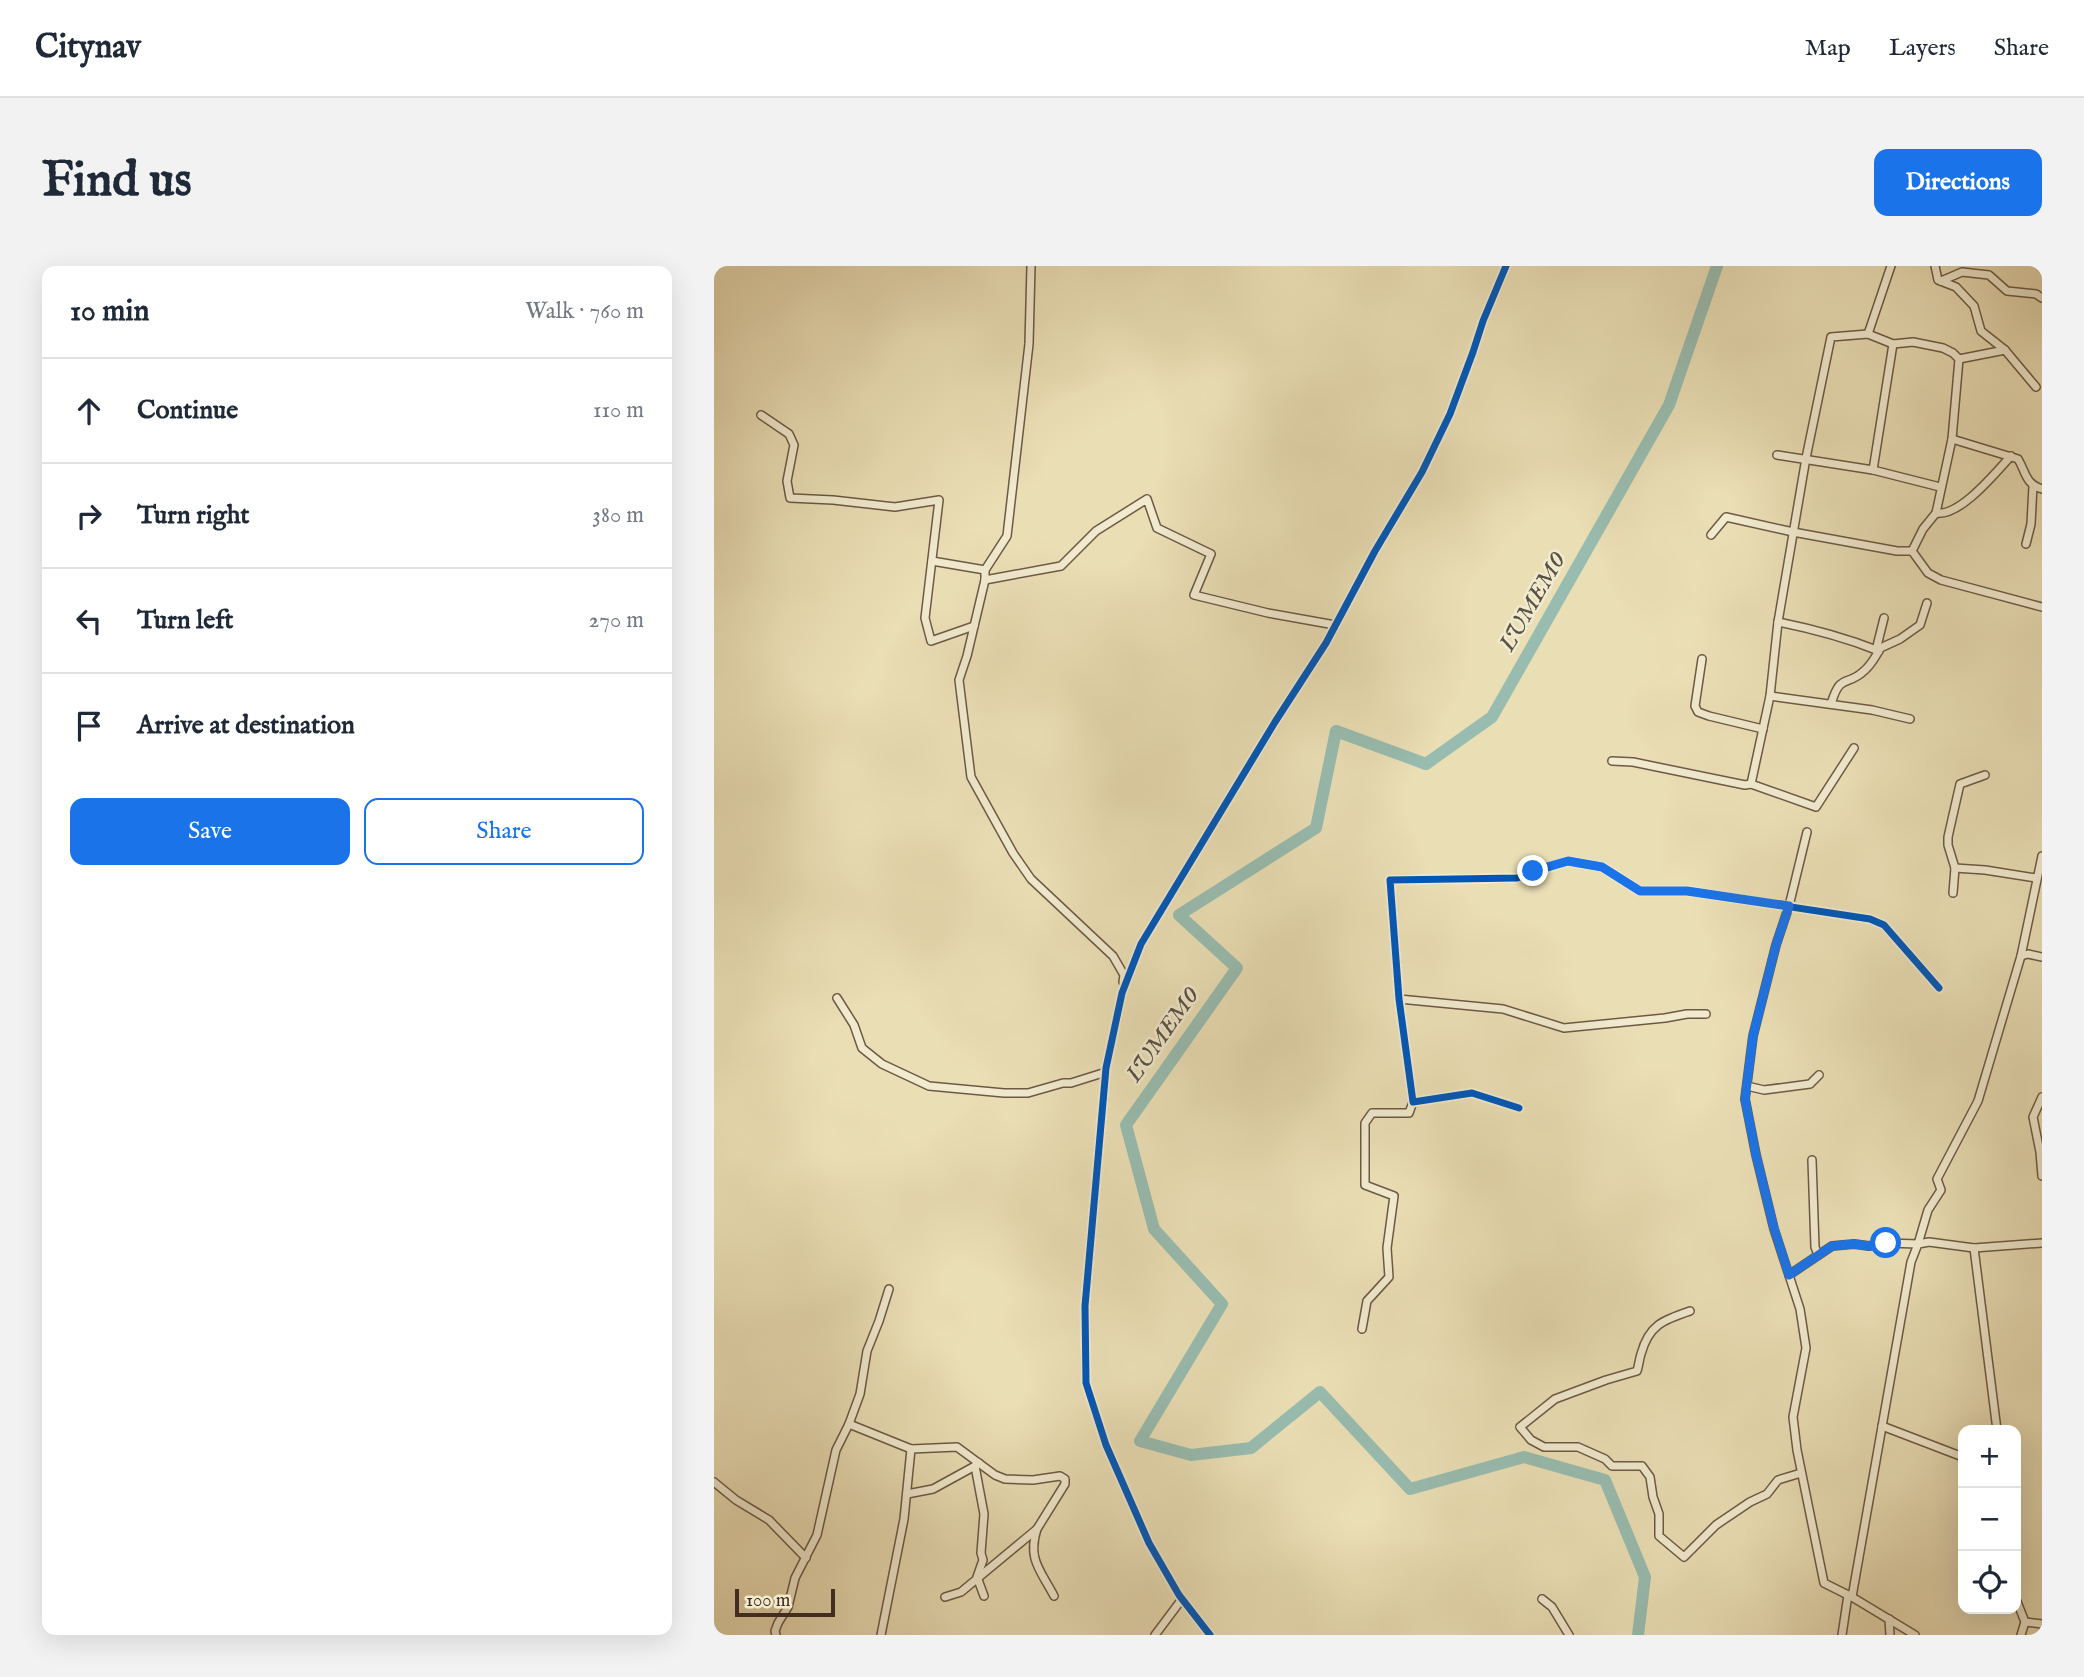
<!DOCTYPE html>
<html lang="en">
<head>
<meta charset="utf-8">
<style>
	:root { --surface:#fff; --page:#f2f2f3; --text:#1f2937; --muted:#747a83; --line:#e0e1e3; --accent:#1a73e8 }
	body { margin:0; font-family:"IM FELL English",serif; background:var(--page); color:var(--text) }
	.controls { position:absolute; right:21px; bottom:21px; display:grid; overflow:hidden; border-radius:14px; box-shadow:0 7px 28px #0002 }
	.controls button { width:63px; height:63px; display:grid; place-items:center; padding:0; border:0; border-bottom:2px solid var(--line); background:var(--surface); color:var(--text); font:35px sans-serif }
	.scale { position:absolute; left:21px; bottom:18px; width:100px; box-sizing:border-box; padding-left:7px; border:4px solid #432d20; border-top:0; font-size:19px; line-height:24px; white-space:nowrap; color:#432d20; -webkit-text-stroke:5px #f1eacf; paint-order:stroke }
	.stop { position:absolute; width:21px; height:21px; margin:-16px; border:5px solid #1a73e8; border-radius:50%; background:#fff }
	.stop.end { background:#1a73e8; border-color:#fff; box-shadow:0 2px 7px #0008 }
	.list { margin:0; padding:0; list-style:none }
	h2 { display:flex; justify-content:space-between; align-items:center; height:91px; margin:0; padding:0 28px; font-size:30px }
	h2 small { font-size:23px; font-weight:400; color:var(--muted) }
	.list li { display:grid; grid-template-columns:46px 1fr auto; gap:21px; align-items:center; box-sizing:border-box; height:105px; padding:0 28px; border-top:2px solid var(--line) }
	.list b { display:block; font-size:26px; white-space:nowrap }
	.list em { font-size:23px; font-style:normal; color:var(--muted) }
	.actions { display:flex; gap:14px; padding:21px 28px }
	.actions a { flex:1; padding:16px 0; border:2px solid var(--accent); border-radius:14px; text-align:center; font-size:24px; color:var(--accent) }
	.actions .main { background:var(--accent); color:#fff }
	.icon { flex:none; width:38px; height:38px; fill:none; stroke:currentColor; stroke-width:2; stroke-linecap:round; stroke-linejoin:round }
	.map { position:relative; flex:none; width:1328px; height:1369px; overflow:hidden; border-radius:14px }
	header { display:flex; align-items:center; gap:42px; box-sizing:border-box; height:98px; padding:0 35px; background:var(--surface); border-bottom:2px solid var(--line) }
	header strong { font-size:33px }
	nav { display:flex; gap:38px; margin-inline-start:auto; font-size:24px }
	.intro { display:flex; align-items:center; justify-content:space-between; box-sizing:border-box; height:168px; padding:0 42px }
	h1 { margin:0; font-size:49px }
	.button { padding:18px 32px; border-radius:14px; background:var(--accent); color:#fff; font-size:24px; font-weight:700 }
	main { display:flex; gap:42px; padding:0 42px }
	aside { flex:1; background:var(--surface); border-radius:14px; box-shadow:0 7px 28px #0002 }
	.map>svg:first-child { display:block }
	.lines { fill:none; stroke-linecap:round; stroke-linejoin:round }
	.river { stroke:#98bcb0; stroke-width:12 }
	.minor-casing { stroke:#6d5945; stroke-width:10 }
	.minor { stroke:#f1eacf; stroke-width:7 }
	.cycleway-casing { stroke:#f1eacf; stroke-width:11 }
	.cycleway { stroke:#0057b8; stroke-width:7 }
	.route { stroke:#1a73e8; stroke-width:9 }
	.labels { text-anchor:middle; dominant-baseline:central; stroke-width:5; stroke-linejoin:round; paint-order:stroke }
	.water-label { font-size:23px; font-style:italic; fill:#585144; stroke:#f1eacf }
</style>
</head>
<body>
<header>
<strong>Citynav</strong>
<nav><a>Map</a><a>Layers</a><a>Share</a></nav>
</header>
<div class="intro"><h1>Find us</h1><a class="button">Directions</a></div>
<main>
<aside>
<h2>10 min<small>Walk · 760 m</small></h2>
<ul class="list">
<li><svg class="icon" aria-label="ahead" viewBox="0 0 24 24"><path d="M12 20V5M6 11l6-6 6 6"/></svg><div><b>Continue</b></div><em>110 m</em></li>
<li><svg class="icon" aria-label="right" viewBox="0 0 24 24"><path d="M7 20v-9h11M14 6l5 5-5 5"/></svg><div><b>Turn right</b></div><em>380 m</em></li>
<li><svg class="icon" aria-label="left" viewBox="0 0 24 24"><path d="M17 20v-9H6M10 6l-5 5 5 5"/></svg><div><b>Turn left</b></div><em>270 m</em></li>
<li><svg class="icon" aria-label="arrive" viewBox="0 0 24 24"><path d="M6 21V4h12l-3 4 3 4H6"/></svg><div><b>Arrive at destination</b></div></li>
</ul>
<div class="actions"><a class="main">Save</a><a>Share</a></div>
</aside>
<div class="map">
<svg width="1328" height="1369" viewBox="0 0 1328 1369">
	<rect width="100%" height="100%" fill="#eadeb5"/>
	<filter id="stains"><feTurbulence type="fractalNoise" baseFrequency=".00286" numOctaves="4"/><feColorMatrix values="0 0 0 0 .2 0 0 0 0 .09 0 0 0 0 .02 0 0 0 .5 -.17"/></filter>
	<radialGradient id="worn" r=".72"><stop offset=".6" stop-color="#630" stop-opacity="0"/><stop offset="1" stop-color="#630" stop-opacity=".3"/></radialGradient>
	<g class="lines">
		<path class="river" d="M924,1369l7,-58 -40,-97 -81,-23 -114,32 -90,-97 -69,56 -60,7 -51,-14 82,-137 -68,-75 -28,-104 111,-157 -58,-53 137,-87 20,-97 90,33 66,-47 177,-312 48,-139"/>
		<g class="minor-casing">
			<g id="minor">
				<path d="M317,0l-2,78 -22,192 -22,34v10l-18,76 -8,24 12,97 42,76 18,26 82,77 11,19 -1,7"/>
				<path d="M1221,0l3,14 18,7 18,19 7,25 24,19 31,37"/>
				<path d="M1227,15l21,-9 27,3 18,16 29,3 6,4"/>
				<path d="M1154,68l23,-68"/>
				<path d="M1245,93l46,-9"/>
				<path d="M47,149l28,19 5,11 -7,36 3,17 43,2 62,7 44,-7 -14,118 6,23 43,-15"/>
				<path d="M1238,173l66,20c8,13 7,25 24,30"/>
				<path d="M1063,189l96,15 67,17"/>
				<path d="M1159,204l20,-126"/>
				<path d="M1222,247c24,4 60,-41 75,-57"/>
				<path d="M997,269l15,-18 67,15 104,19h15l16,22 13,7 101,27"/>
				<path d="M1312,278l5,-20 2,-38"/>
				<path d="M218,295l53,9"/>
				<path d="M271,314l76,-14 35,-35 51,-32 10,29 54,26 -17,41 74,18 67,12"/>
				<path d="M1064,356c35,7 68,16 101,29 -4,6 -8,14 -14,19 -18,18 -24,1 -34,34"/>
				<path d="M1162,384l24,-11 20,-14 7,-22"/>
				<path d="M1162,384l8,-32"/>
				<path d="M988,393l-7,47 3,6 11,4 54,13"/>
				<path d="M1056,430l102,14 38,9"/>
				<path d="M898,495l21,1 112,23 6,-1 65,23 38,-59"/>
				<path d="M1037,518l19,-88 8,-74 28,-164 25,-121 37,-3 25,10 20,-2 30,6 10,5 6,6 -7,80 -16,74 -13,16 -11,22"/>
				<path d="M1093,566l-18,74 -13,39 -23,91 -8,63 11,56 18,74 26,80 6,39 -13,69 4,33 27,133 28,14 63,38"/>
				<path d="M1241,602l30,2 51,8"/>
				<path d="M1239,627l2,-25 -7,-23v-8l12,-53 25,-9"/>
				<path d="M1307,690l7,-2 14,3"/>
				<path d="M123,732l17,27 8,23 20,16 47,22 75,7h24l35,-10h8l35,-11"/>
				<path d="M685,733l104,10 61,19 101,-10 22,-4h19"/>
				<path d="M1033,820l17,4 46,-6 9,-9"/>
				<path d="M1328,831l-9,20 7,35 2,24"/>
				<path d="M805,842l-47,-15 -59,9 -14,-103 -9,-119 127,-2 51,-17 34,6 38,24h47l183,28 14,6 55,63"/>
				<path d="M1098,894l3,87 3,8"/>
				<path d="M1260,982l23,182"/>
				<path d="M1075,1009l43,-29 22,-2 15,2 18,-3 31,1 10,-34 13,-20 -4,-11 41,-78 43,-145 21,-100"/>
				<path d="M976,1045c-27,9 -41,14 -49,43 -2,6 -2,11 -4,17l-31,9 -51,19 -35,28 11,13 13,7h34l27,12 7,7h30l8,11 3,20 6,17v22l25,21 32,-32 34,-23 17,-8 11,-14 23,-7"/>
				<path d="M648,1063l5,-28 22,-24 -2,-29 7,-52 -29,-11v-62l7,-10h37l4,-11"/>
				<path d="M135,1158l62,25 46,-2 38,28 10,4 28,1 27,-4 5,3v5l-28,45 -76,63 -16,5"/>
				<path d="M1168,1160l81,31"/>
				<path d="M265,1197l-4,3 9,48 -3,39 2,7 -6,17 7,19"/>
				<path d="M0,1216l22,18 33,20 37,38"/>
				<path d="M193,1228l26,-5 42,-23"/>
				<path d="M323,1263c-10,30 4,42 17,67"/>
				<path d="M1138,1331l59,-335 7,-18 11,-2 45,6 68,-5"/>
				<path d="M828,1333l10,8 17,28"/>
				<path d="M1302,1333l9,23 -4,13"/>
				<path d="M1175,1353l1,16"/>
				<path d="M1311,1356l17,2"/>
				<path d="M62,1369l-1,-4 3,-8 10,-16 7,-29 22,-43 19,-85 13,-26 11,-30 7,-43 12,-30 10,-32"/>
				<path d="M167,1369l23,-116 7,-70"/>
				<path d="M441,1369l27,-36"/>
				<path d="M496,1369l-31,-40 -30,-52 -43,-98 -20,-62 -1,-77 21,-238 16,-75 19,-49 134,-222 51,-79 49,-92 47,-79 28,-58 23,-62 10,-31 23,-55"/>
				<path d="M1128,1369l6,-40"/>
			</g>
		</g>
		<use href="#minor" class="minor"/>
		<g class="cycleway-casing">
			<g id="cycleway">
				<path d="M805,842l-47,-15 -59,9 -14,-103 -9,-119 127,-2 51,-17 34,6 38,24h47l183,28 14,6 55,63"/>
				<path d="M496,1369l-31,-40 -30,-52 -43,-98 -20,-62 -1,-77 21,-238 16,-75 19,-49 134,-222 51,-79 49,-92 47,-79 28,-58 23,-62 10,-31 23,-55"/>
			</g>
		</g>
		<use href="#cycleway" class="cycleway"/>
	</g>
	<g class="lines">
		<path class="route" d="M819,605l35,-10 34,6 38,24h47l102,15 -13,39 -23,91 -8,63 11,56 18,73 15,47 43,-29 22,-2 15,2 17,-3"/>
	</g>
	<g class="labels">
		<g class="water-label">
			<text transform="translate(819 336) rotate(-60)">LUMEMO</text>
			<text transform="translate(449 769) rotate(-55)">LUMEMO</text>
		</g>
	</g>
	<rect width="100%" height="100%" filter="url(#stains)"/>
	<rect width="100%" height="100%" fill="url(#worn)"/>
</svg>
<div class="controls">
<button>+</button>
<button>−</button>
<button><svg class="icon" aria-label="locate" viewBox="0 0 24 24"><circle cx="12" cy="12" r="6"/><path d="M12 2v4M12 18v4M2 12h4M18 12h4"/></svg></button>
</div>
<div class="scale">100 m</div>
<div class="stop" style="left:1172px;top:977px"></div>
<div class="stop end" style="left:819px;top:605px"></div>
</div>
</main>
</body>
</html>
